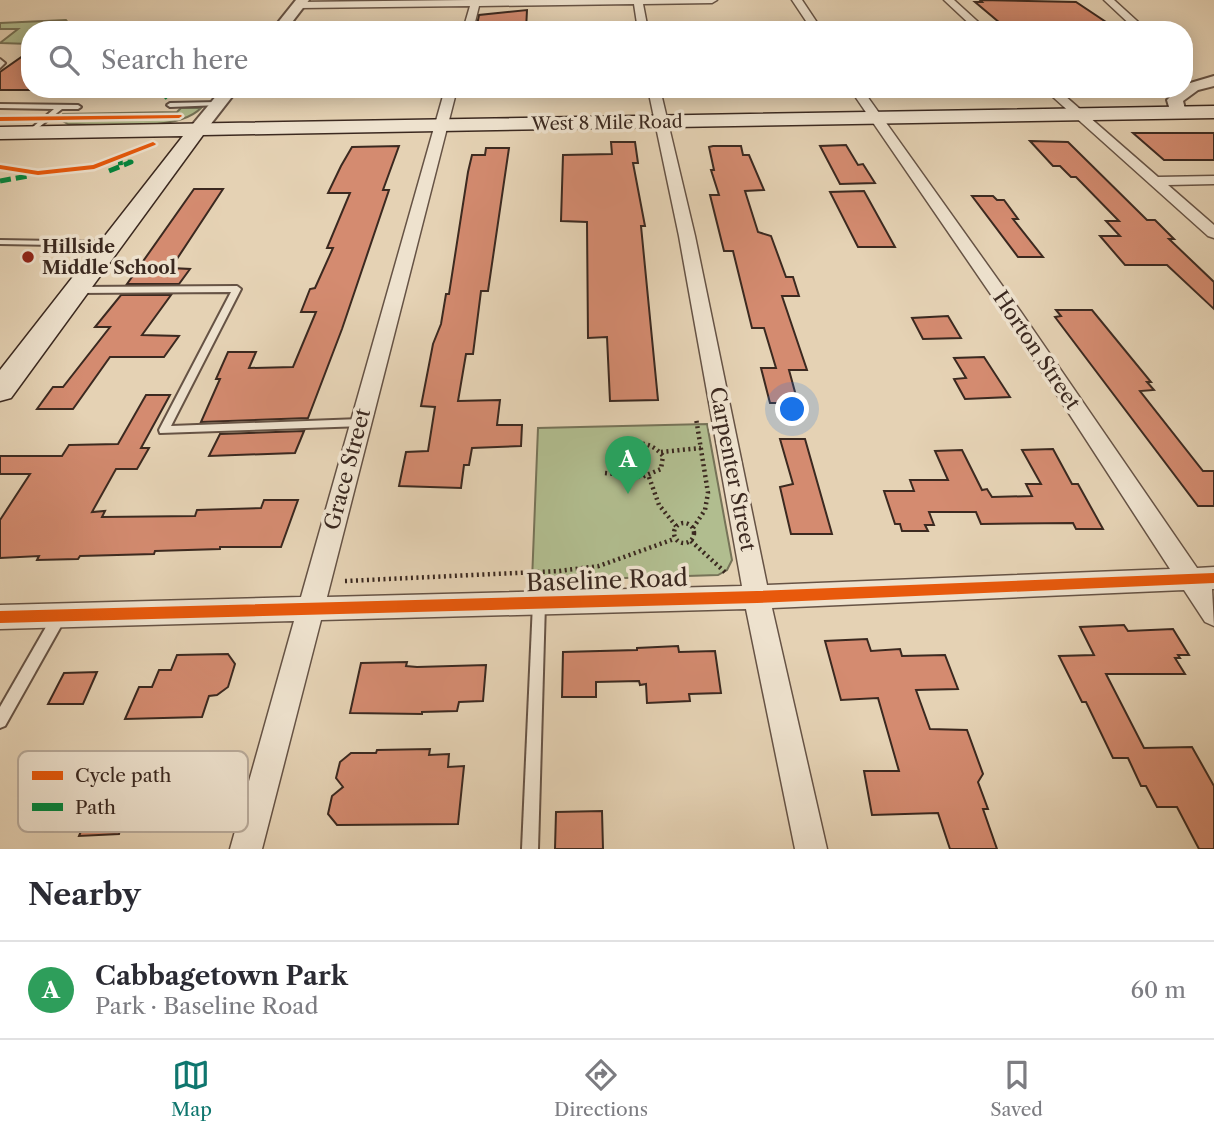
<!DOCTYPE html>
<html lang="en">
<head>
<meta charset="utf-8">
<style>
	:root { --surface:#fff; --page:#f7f7f7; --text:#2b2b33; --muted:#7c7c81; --line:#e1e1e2; --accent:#0f766e }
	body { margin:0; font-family:"Libre Caslon Text",serif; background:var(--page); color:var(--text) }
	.you { position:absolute; left:793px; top:410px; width:24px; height:24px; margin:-18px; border:5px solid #fff; border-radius:50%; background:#1a73e8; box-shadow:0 0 0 10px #1a73e833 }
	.badge { display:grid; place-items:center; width:46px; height:46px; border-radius:50%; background:var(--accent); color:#fff; font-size:23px; font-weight:700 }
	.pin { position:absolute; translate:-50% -58px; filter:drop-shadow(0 2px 4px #0008) }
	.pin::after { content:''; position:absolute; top:37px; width:24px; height:21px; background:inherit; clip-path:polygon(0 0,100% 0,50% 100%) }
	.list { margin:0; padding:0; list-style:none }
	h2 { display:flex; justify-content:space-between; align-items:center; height:91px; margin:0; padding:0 28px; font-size:30px }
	h2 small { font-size:23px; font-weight:400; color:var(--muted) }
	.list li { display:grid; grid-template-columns:46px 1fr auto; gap:21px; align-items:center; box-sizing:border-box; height:98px; padding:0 28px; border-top:2px solid var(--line) }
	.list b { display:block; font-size:26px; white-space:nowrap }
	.list p { margin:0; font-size:23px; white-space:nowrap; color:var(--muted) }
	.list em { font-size:23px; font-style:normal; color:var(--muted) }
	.icon { flex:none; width:38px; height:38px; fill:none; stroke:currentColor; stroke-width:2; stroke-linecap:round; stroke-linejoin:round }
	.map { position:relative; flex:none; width:1214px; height:849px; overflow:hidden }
	.search { position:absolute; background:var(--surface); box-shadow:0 4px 18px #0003; left:21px; right:21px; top:21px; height:77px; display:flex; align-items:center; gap:18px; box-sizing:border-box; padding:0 24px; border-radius:28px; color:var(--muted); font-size:26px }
	.sheet { height:189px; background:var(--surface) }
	nav { display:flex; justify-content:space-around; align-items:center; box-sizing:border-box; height:98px; border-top:2px solid var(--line); background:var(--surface); font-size:19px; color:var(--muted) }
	nav a { display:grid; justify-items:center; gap:4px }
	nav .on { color:var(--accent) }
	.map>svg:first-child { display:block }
	.green { fill:#b1bd8f; stroke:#767358; stroke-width:2 }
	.building { fill:#d48b70; stroke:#3b2920; stroke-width:2 }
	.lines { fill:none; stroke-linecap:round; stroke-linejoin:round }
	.service-casing { stroke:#665345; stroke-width:4 }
	.minor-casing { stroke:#665345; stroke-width:3 }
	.tertiary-casing { stroke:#665345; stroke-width:4 }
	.secondary-casing { stroke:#3b2920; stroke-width:3 }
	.path { stroke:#3b2920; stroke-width:4.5; stroke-dasharray:2 3.5; stroke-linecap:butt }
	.service { fill:#eee2ce; fill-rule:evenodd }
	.minor { fill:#eee2ce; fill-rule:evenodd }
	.tertiary { fill:#eee2ce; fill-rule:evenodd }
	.secondary { fill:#eee2ce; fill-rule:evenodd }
	.quiet-far1 { stroke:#00873e; stroke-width:4.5; stroke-dasharray:9 4.5; stroke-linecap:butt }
	.quiet { stroke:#00873e; stroke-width:5; stroke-dasharray:11 5; stroke-linecap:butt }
	.cycleway-casing { stroke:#eee2ce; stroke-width:5 }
	.cycleway { fill:#e8590c; fill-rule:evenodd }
	.poi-dot { fill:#8f2418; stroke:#eee2ce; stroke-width:2.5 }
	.labels { text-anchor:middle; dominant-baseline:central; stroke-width:7; stroke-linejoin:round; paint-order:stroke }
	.far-street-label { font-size:18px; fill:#3b2920; stroke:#eee2ce }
	.far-poi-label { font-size:18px; font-weight:bold; fill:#3b2920; stroke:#eee2ce; text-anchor:start }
	.street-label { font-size:21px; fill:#3b2920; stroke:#eee2ce }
	.near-street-label { font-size:24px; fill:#3b2920; stroke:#eee2ce }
	.key { fill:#eee2ce; stroke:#b8aa9a; stroke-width:2 }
	.key-label { font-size:19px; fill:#3b2920 }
</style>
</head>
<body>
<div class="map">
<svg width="1214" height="849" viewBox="0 0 1214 849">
	<rect width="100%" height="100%" fill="#e5d2b4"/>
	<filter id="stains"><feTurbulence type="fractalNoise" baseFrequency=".00286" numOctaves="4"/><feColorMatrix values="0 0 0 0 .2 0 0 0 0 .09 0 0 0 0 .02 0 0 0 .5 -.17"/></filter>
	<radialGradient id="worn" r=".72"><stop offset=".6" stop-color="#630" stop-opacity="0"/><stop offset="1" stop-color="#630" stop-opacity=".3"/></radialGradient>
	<g class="green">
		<path d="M66,20l4,5 -6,5h-34v14l-30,-1 18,-14h-18v-6z"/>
		<path d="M77,89h86l-5,5 -88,1z"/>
		<path d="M181,108h20c-24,25 -99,16 -133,16l-7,-4 2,-6 114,-2z"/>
		<path d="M707,424l25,136 -5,10 -9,5 -186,6 6,-153z"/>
	</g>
	<g class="building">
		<path d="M980,0l96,2 30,20 -106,1 -25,-21h7z"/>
		<path d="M527,10l-1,20h-50l3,-15z"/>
		<path d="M30,51v39h-30v-18z"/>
		<path d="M1133,133h81v27h-50z"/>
		<path d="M1030,141l38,1 79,78h8l19,19h-5l45,43v27l-47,-44h-42l-25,-29h20l-14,-15h13l-43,-44h-5l-11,-11h-7z"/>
		<path d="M611,142h24l3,21h-5l12,63h-4l17,174 -48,1 -3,-64 -19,1 -1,-116 -26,-1 2,-66 49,-1z"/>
		<path d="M846,145l12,20 5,-1 12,19 -35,1 -20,-38z"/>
		<path d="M399,146l-16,44h6l-47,139 -34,89 -107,4 19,-43h-4l12,-27h28l-7,16 44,-1 23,-55h-15l9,-23 5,-1 18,-40h-6l23,-55h-22l13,-27 11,-19z"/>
		<path d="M713,146h28l2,9h6l15,35 -19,1 13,41 13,4 15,41h7l6,19h-17l25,74h-18l9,33h-28l-9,-35h15l-12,-40h-12l-19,-77h-9l-14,-56h9l-8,-25h3l-5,-23z"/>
		<path d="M486,148h23l-21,143h-7l-8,63h-7l-8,47 42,-1 -3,25h25l-1,21 -49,2 -3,17h-5l-3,23 -62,-2 7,-34 22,-1 7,-44 -14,-1 12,-62 8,-20 5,-30h3l19,-122 4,-17h13z"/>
		<path d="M194,189h29l-52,79 19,1 -11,15h-52z"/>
		<path d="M864,191l31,56h-37l-28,-55z"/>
		<path d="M972,196h21l4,4h7l14,19h-5l30,38h-25z"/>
		<path d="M121,295h50l-29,40 37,1 -15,21h-54l-37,52h-36l16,-22h10l47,-60h-15z"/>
		<path d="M1056,310h36l59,72h-4l7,8 -14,1 63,80h11v35h-16l-143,-189 6,-1z"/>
		<path d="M948,316l13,22 -38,1 -11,-21z"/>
		<path d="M984,357l26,40 -45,2 -11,-20 12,-1 -12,-20z"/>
		<path d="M146,395h24l-29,53h8l-12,21h-21l-24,43 13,-1 -3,6 93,-1 2,-6 64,-2 3,-8h34l-17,47h-61v2l-65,2 -1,3 -74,2 -2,3 -41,1 2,-4 -39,2v-38l30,-46h-30v-18h62l7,-11 49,-1z"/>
		<path d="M304,431l-9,22 -86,3 11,-22z"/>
		<path d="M780,439h25l27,95h-41l-11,-47 13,-3z"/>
		<path d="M1053,449l19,35h6l25,45h-27l-3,-6 -92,1 -5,-12h-47l5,13h-9l3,6h-26l-2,-7h-5l-11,-33h30l-4,-11h38l-13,-29 27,-1 20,40 5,-1 5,8 40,-1 -6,-12h15l-19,-34z"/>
		<path d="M1124,625l4,6 45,-2 16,26h-11l2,3h-5l10,16h-79l38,74 48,-1 22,39v63h-15l-22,-42h-20l-11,-21h-5l-13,-28h-15l-27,-56h-4l-23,-46 35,-1 -14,-28z"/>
		<path d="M867,639l4,12 29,-2 2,7 43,-1 13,34 -42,1 14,39 37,1 16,44 -5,8 10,27h-5l14,40h-47l-12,-36 -66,2 -8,-44h35l-21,-73 -37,2 -16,-59z"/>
		<path d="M678,646l1,6 36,-1 6,42 -32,1 1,7 -43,2 -1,-19 -6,1 -1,-4 -43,1v15h-34l1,-45 74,-2v-2z"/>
		<path d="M228,654l7,10 -7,23 -11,8 -8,1 -7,21 -77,2 14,-32h13l7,-17h12l6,-15z"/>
		<path d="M407,662l-1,4 11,1 69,-2 -3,36 -24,1 -2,9 -35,1v2l-72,-1 11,-50z"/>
		<path d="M97,672l-14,32h-35l16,-31z"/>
		<path d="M430,749l-1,6 20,-1 -1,13 16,-1 -6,58 -121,1 -9,-11 4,-18 11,-9 -7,-9 4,-16 11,-9h25l1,-3z"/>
		<path d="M197,768l-18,51 -40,1 -4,10h-15l-1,4 -40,2 27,-65z"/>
		<path d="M602,811l1,38h-48l1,-37z"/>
	</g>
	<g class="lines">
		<g class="service-casing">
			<g id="service">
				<path d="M283,24l2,3 -32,1 -3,-2 3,-2z"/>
				<path d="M0,59l5,4 -5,5z"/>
				<path d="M218,102l3,2 -1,1 -50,2 -3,-2 3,-2z"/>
				<path d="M0,104l78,1 3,2 -3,2h-16l-33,26 -3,-2 1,-1 27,-23 -54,-1z"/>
				<path d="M0,240l111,2 4,2 -4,2 -111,-2z"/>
				<path d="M237,286l4,3 -70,137 189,-7 4,1 1,3 -1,3 -204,7 -1,-3 72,-138 -154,1 -4,-3 4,-3z"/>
				<path d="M539,597l5,2 1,4 -7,246h-16l11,-246 1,-4z"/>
				<path d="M59,611l5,2 2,4 -2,4 -59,105 -5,2v-21l54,-94z"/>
			</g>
		</g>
		<g class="minor-casing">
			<g id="minor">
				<path d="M471,0h246l-5,3 -69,1 5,26h-10l-4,-26 -155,2 -6,24h-10l7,-24 -171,2 -5,-3 5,-3z"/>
				<path d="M792,0h10l20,30h-10z"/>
				<path d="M944,0h10l33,30h-11z"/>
				<path d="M1104,0h10l33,30h-11z"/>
				<path d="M445,89h12l-130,508 415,-11 -63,-350 -31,-147h12l35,147 72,349 403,-16 -163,-251 -157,-229h12l159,223 176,256 17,-1v22h-2l2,37 -9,-4 -21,-32 -412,18 55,241h-32l-49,-240 -425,11 -59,229h-32l64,-228 -294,8v-24l301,-8z"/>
				<path d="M1044,89h13l101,88 56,-1v8l-46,1 46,40v13l-6,-2z"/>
			</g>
		</g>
		<g class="tertiary-casing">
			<g id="tertiary">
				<path d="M296,0h13l-23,30h-14z"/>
				<path d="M1214,76v10l-16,4 -15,11 3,12 -2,4h-12l-5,-17 11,-11h6l3,-5z"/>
				<path d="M222,89h16l-35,45h-12l-3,-4z"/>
			</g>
		</g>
		<g class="secondary-casing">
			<path id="secondary" d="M1214,106v12l-1011,17 -192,263 -11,3v-31l183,-234 -183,3v-12z"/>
		</g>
		<g class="path">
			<path d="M661,452l40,-4"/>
			<path d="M605,473l37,4 19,-8 2,-13c-9,-11 -19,-14 -33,-12"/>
			<path d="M649,477l10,28 17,21"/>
			<circle cx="684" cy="533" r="10"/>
			<path d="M693,528l12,-18 3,-17 -12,-75"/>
			<path d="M691,541l35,32"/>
			<path d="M345,581l214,-10 40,-5 75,-27"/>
		</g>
		<use href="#service" class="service"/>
		<use href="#minor" class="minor"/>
		<use href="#tertiary" class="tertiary"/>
		<use href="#secondary" class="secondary"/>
		<path class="quiet-far1" d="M165,97l7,-8"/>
		<g class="quiet">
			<path d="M164,98l2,-2"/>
			<path d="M109,171l22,-9 -13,1"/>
			<path d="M0,181l28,-5"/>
		</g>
		<g class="cycleway-casing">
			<g id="cycleway">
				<path d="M181,115l1,1 -3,2 -179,3v-4z"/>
				<path d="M153,142l3,2 -1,1 -61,24 -56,6 -38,-6v-4l38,6 55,-6z"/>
				<path d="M1214,573v10l-457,20 -757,20v-12l757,-20z"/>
			</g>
		</g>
		<use href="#cycleway" class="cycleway"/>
	</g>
	<circle class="poi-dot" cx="28" cy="257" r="7"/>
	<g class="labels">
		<g class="far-street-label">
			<text transform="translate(607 123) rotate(-1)">West 8 Mile Road</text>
		</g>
		<g class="far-poi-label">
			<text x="42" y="247">Hillside<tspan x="42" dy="21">Middle School</tspan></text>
		</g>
		<g class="street-label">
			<text transform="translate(1037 350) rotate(56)">Horton Street</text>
			<text transform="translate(347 469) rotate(-75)">Grace Street</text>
			<text transform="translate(733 469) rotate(79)">Carpenter Street</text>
		</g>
		<g class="near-street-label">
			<text transform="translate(607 580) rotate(-2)">Baseline Road</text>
		</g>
	</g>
	<rect x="18" y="751" width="230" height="81" rx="10" class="key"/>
	<rect x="32" y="771" width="31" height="9" fill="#e8590c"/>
	<rect x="32" y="803" width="31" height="8" fill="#00873e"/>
	<g class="key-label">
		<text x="75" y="782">Cycle path</text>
		<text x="75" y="814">Path</text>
	</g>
	<rect width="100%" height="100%" filter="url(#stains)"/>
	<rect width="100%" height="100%" fill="url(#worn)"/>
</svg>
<div class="you"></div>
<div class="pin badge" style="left:628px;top:494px;background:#2e9e5b">A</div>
<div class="search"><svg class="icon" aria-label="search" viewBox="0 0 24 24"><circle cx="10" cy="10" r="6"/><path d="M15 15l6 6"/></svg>Search here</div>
</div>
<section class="sheet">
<h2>Nearby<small></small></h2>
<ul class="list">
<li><span class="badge" style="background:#2e9e5b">A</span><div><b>Cabbagetown Park</b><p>Park · Baseline Road</p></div><em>60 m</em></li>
</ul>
</section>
<nav>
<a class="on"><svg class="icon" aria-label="map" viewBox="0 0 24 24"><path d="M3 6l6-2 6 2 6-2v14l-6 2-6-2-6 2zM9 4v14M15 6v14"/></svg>Map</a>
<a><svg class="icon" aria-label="directions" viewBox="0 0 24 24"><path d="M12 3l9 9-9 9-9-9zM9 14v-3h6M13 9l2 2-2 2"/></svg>Directions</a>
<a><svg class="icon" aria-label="saved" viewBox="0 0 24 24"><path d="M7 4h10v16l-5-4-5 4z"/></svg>Saved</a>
</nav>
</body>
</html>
